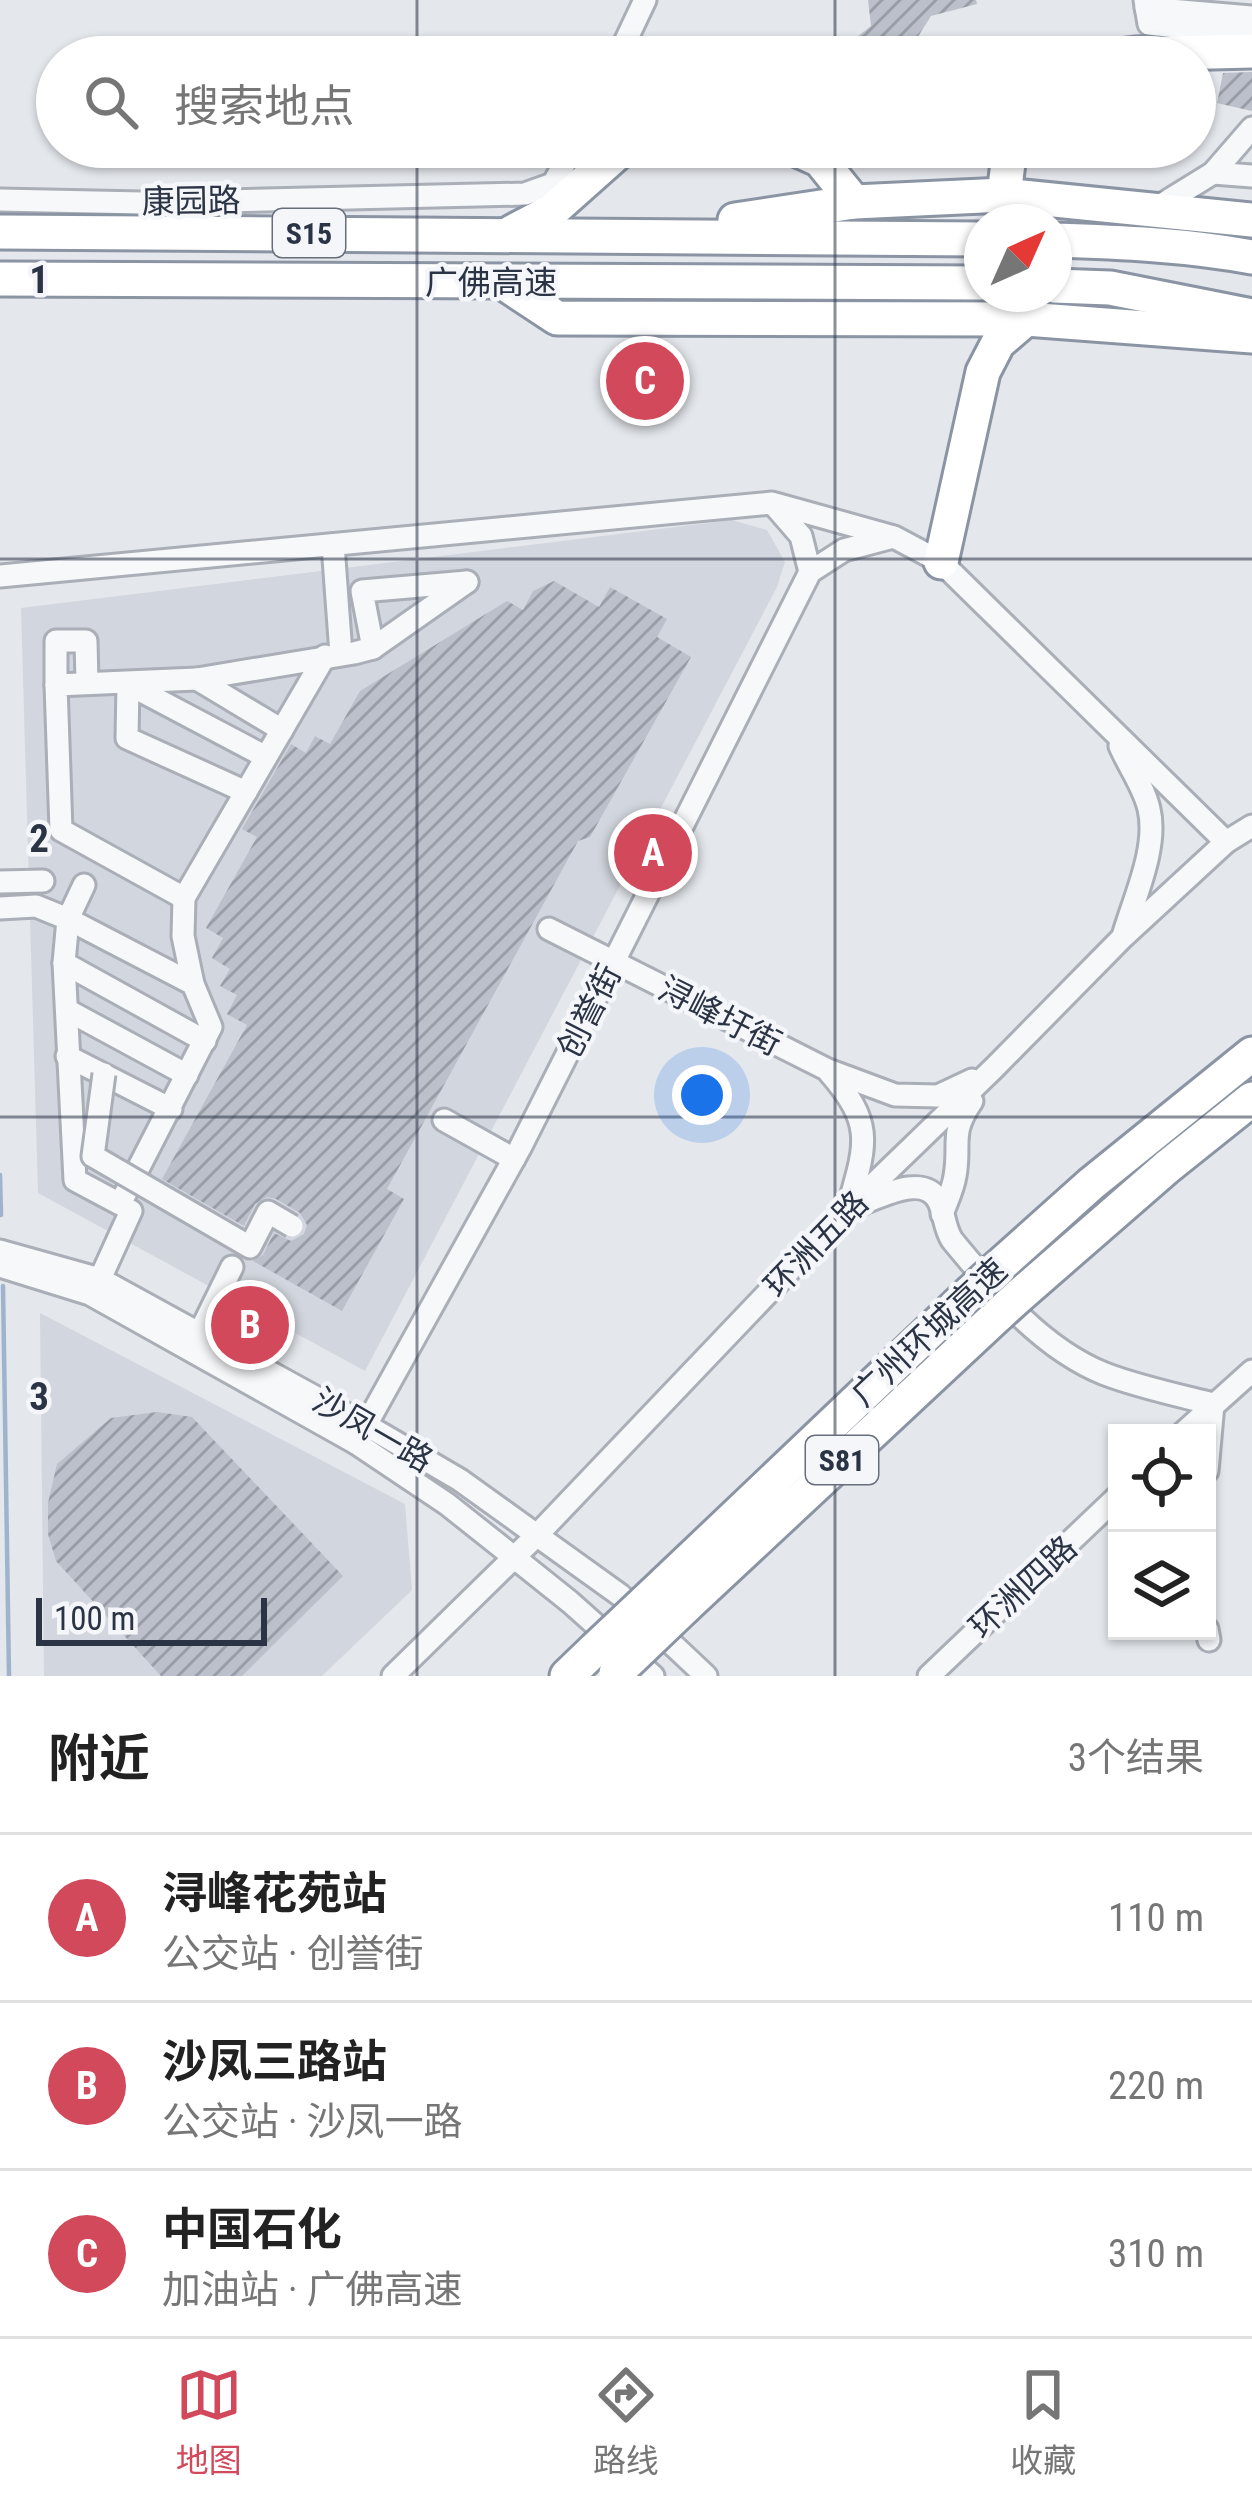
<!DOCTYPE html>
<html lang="zh">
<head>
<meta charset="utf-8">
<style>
	:root { --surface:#fff; --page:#f2f2f2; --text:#222; --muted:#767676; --line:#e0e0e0; --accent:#d1495b }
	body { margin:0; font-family:"Roboto Condensed","Noto Sans SC",sans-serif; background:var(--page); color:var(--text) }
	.controls { position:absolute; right:36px; bottom:36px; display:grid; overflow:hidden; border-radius:0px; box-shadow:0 3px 9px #0004 }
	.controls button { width:108px; height:108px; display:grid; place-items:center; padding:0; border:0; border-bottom:3px solid var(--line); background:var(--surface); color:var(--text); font:60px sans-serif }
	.compass { position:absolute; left:964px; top:204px; width:108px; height:108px; border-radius:50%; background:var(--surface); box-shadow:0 3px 9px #0004; rotate:45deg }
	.scale { position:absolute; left:36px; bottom:30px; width:231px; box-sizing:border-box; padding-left:12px; border:6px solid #2b3445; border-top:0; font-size:33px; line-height:42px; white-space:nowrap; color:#2b3445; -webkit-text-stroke:9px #f4f6f9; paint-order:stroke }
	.you { position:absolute; left:702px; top:1095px; width:42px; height:42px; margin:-30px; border:9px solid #fff; border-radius:50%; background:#1a73e8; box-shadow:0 0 0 18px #1a73e833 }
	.badge { display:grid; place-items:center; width:78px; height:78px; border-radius:50%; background:var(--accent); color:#fff; font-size:39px; font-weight:700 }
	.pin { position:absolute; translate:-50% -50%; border:6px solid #fff; box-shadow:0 3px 12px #0006 }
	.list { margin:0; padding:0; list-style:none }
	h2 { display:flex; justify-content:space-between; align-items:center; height:156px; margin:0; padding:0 48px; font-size:51px }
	h2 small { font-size:39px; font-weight:400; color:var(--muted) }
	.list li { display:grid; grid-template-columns:78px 1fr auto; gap:36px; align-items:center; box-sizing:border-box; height:168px; padding:0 48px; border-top:3px solid var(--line) }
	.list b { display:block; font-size:45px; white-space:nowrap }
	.list p { margin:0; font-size:39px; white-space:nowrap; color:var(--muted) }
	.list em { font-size:39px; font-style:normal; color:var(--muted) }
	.icon { flex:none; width:66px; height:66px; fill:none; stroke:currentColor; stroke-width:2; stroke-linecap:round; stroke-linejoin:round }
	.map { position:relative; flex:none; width:1252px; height:1676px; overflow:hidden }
	.search { position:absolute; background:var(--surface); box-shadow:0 3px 9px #0004; left:36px; right:36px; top:36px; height:132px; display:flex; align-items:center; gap:30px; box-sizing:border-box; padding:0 42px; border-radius:66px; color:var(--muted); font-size:45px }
	.sheet { height:660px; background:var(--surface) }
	nav { display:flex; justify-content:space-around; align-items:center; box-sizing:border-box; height:168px; border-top:3px solid var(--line); background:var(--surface); font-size:33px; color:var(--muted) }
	nav a { display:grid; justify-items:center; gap:6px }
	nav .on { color:var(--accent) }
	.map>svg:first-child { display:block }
	.built { fill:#d2d6de }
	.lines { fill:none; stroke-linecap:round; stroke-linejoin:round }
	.stream { stroke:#9fb4cc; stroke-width:4.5 }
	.building { fill:url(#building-hatch) }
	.minor-casing { stroke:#a9aeb7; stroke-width:27 }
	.highway-casing { stroke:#8b94a3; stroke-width:39 }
	.minor { stroke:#f7f8fa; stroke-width:21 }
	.highway { stroke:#fff; stroke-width:33 }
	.minor-bridge-casing { stroke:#a9aeb7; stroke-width:27; stroke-linecap:butt }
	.highway-bridge-casing { stroke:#8b94a3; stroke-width:39; stroke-linecap:butt }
	.minor-bridge { stroke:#f7f8fa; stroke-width:21 }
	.highway-bridge { stroke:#fff; stroke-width:33 }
	.grid { fill:none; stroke:#2b3445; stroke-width:3; stroke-opacity:0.55 }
	.labels { text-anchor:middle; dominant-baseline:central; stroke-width:9; stroke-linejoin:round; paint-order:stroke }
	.shield { fill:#f4f6f9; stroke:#676e7b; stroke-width:3 }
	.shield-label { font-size:30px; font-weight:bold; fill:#2b3445 }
	.street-label { font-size:33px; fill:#2b3445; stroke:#f4f6f9 }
	.grid-label { font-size:39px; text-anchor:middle; font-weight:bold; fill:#2b3445; stroke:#f4f6f9; stroke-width:9; stroke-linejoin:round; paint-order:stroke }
</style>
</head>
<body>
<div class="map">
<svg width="1252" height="1676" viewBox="0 0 1252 1676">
	<defs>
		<pattern id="building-hatch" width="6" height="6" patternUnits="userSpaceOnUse" patternTransform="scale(3)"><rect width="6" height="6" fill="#bbc0ca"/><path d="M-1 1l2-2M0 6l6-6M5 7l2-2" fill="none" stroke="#989da6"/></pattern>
	</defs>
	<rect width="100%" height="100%" fill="#e4e7ec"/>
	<g class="built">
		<path d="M732,520l35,10 18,32 -8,25 -412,784 -327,-178 -17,-585z"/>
		<path d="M40,1313l365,191 7,86 -90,86h-278z"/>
	</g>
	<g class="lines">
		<g class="stream">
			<path d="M0,1175l1,40"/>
			<path d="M3,1286l6,390"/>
		</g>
	</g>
	<g class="building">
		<path d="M868,0h108l1,4 -46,12 -22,35 -13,-6 -27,5 -11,-14 13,-10z"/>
		<path d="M1252,72v39l-35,-8 6,-30z"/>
		<path d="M674,349l2,63 -60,1 -1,-63z"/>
		<path d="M554,581l45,26 11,-20 57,32 -10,18 34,20 -101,180 -12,4 -191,348 17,10 -62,112 -89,-50 10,-6 11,-22 17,8 13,-7 3,-9 -7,-12 -24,-14 -9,-2 -12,7 -11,22 -82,-47 85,-154 -20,-11 10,-19 -17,-9 10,-17 -18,-11 11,-20 -17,-10 51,-91 -15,-8 49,-85 15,9 9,-17 15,8 30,-53 147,-90 16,9 10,-19z"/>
		<path d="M157,1412l35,5 151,159 -101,100h-81l-105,-115 -8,-27v-31l9,-39 54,-46z"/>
	</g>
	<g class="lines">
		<g class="minor-casing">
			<g id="minor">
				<path d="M1145,0l4,24 103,11"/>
				<path d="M1146,8l106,9"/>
				<path d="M618,57l27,-57"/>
				<path d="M1213,173l39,3"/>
				<path d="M0,200l142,3 383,-9 28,-10 21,-37"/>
				<path d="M1153,210l60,-37 39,-45"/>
				<path d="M775,506l26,30 9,36"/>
				<path d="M333,545l8,109"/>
				<path d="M0,576l772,-73 122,34 47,25 285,280"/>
				<path d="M373,648l-11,-57 105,-9"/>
				<path d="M197,679l85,51"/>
				<path d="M56,685v-44h30l1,42"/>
				<path d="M1120,746c9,21 24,41 29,63 9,38 -14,87 -25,124"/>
				<path d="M246,792l-119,-54 1,-54 138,73"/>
				<path d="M0,882l43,-1"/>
				<path d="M184,898l-123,-68 -5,-145 141,-6 157,-26 19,-5 94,-66"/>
				<path d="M0,908l36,-2 32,13 125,65 18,43 -91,177 -45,-24 -11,-217 4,-44 16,-34"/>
				<path d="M549,929l279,141 67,25 43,1 34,-16"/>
				<path d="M64,963l141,78"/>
				<path d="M193,984l-10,-48 1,-38 141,-242"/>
				<path d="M67,1010l120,65"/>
				<path d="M67,1056l104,53"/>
				<path d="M829,1072c46,53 37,72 19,136"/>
				<path d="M444,1120l70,39"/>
				<path d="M858,1205c22,-8 67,-33 81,-3 6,13 5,25 13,38 42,51 90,109 153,134 34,13 72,21 108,30l-6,67"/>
				<path d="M942,1214c5,-13 11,-25 13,-38 6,-33 -6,-42 17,-75"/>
				<path d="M0,1251l100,28 266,146 94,55 160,115 86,81"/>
				<path d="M0,1266l90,28 266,149 91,61 68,54 55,44 83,74"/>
				<path d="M100,1279l31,-68"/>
				<path d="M200,1332l32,-65"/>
				<path d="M1183,1433l69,-62"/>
				<path d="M356,1443l164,-295 290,-576 34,-22 49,-13"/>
				<path d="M1207,1629l2,11"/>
				<path d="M393,1676l145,-142 310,-325 146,-141 129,-131 103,-95 26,-16"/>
				<path d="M929,1676l188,-179"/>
			</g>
		</g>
		<g class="highway-casing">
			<g id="highway">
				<path d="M1109,57l26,-3 117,-3"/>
				<path d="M791,147l29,13 34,42"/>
				<path d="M1004,195l6,-48"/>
				<path d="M735,220l119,-18 150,-7 248,25"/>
				<path d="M0,232l982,7"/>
				<path d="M512,232l40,-21 72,-64"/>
				<path d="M1054,240c66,2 133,5 198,17"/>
				<path d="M0,279l982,4"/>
				<path d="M504,283l53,35 469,1 226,17"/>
				<path d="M1054,286l56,2 142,28"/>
				<path d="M941,562l42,-190 15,-29 28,-24"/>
				<path d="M996,1269l95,-85 161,-130"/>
				<path d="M1020,1295l147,-128 85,-68"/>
				<path d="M665,1583l305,-290"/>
				<path d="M685,1607l314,-293"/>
				<path d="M567,1676l28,-27"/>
			</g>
		</g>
		<use href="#minor" class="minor"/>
		<use href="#highway" class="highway"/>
		<g class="minor-bridge-casing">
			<path id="minor-bridge" d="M104,1074l-11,82 157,91 18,-35 24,14"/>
		</g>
		<g class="highway-bridge-casing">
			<g id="highway-bridge">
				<path d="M970,1293l26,-24"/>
				<path d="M999,1314l21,-19"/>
				<path d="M595,1649l70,-66"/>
				<path d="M616,1673l69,-66"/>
			</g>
		</g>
		<use href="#minor-bridge" class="minor-bridge"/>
		<use href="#highway-bridge" class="highway-bridge"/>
	</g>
	<path class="grid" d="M417,0v57M835,0v57M417,147v1529M835,147v1529M0,559h1252M0,1117h1252"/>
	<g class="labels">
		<g class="shield">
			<rect x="273" y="209" width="72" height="48" rx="9"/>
			<rect x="806" y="1436" width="72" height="48" rx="9"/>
		</g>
		<g class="shield-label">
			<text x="309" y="233">S15</text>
			<text x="842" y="1460">S81</text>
		</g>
		<g class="street-label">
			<text transform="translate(191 201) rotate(-1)">康园路</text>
			<text x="491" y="282">广佛高速</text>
			<text transform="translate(589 1011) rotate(-63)">创誉街</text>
			<text transform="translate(720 1016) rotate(27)">浔峰圩街</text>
			<text transform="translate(816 1244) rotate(-46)">环洲五路</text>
			<text transform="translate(929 1332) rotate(-43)">广州环城高速</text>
			<text transform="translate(373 1430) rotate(30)">沙凤一路</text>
			<text transform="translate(1023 1587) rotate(-43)">环洲四路</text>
		</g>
	</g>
	<g class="grid-label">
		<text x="39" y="293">1</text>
		<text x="39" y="852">2</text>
		<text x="39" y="1410">3</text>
	</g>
</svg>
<div class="controls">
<button><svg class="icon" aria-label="locate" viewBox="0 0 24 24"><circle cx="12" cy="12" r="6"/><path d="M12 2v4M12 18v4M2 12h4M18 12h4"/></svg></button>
<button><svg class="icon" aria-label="layers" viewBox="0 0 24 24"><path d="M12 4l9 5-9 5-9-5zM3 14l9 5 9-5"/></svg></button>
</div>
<svg class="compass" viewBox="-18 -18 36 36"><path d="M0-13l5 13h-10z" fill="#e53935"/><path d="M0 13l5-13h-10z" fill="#767676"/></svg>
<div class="scale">100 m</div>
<div class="you"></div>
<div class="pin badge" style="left:653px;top:853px">A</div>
<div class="pin badge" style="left:250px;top:1325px">B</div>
<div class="pin badge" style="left:645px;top:381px">C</div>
<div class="search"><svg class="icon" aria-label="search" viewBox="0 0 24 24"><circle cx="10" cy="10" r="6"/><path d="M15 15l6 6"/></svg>搜索地点</div>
</div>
<section class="sheet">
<h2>附近<small>3个结果</small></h2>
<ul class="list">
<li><span class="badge">A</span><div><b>浔峰花苑站</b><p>公交站 · 创誉街</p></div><em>110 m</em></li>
<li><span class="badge">B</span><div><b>沙凤三路站</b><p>公交站 · 沙凤一路</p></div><em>220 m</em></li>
<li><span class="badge">C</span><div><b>中国石化</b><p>加油站 · 广佛高速</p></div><em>310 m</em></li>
</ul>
</section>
<nav>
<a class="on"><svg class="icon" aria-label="map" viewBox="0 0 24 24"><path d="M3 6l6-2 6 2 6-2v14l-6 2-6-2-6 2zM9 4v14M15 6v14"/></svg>地图</a>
<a><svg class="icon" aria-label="directions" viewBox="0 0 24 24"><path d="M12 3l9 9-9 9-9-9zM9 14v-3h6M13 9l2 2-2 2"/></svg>路线</a>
<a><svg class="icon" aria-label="saved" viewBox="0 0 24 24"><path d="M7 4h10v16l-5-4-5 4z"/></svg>收藏</a>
</nav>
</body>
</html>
